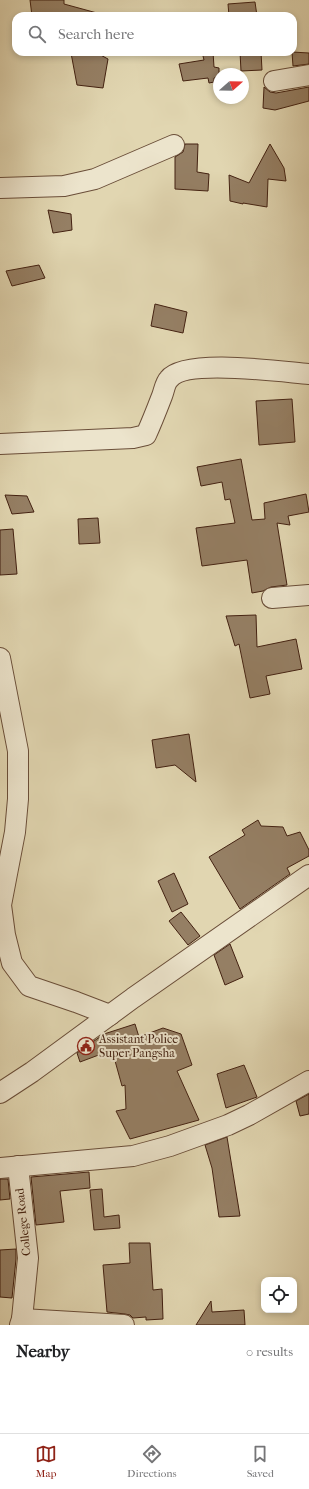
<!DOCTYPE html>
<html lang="en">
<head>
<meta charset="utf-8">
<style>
	:root { --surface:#fff; --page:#f6f6f6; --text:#202124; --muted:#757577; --line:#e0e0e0; --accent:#8f2418 }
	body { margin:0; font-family:"IM FELL French Canon",serif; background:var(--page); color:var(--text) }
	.controls { position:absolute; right:12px; bottom:12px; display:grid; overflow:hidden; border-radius:8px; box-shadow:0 2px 6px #0003 }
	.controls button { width:36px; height:36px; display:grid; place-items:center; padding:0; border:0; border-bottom:1px solid var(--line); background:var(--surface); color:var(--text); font:20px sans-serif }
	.compass { position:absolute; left:213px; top:68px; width:36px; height:36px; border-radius:50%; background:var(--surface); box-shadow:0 2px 6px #0003; rotate:70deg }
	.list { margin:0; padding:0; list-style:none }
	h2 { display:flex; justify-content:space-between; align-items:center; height:52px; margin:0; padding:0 16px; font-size:17px }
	h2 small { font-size:13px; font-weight:400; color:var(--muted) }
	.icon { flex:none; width:22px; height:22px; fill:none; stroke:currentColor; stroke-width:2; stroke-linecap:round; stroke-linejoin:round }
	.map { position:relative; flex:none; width:309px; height:1325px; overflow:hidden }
	.search { position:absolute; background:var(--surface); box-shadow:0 2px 6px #0003; left:12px; right:12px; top:12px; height:44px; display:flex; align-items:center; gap:10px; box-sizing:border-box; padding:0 14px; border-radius:12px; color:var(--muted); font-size:15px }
	.sheet { height:108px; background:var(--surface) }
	nav { display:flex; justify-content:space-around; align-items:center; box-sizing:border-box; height:56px; border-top:1px solid var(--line); background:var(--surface); font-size:11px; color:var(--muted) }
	nav a { display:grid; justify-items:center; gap:2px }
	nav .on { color:var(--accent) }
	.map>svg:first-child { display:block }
	.building { fill:#957f64; stroke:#432111 }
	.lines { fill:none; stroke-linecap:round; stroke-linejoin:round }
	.minor-casing { stroke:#6a4e39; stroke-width:22 }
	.minor { stroke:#ece4cc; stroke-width:20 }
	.labels { text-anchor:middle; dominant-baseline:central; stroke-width:4; stroke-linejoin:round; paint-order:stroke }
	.poi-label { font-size:12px; fill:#432111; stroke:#ece4cc; text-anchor:start }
	.street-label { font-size:12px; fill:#432111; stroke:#ece4cc }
</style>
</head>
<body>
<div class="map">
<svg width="309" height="1325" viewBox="0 0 309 1325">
	<rect width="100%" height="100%" fill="#e1d6b1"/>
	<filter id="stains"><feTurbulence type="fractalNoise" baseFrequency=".005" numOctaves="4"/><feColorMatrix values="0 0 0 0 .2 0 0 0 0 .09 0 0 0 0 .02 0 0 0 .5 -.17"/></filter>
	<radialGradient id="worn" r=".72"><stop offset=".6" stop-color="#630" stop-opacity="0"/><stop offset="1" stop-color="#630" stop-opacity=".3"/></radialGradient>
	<g class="building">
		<path d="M30,0h34v4l33,9v3h-65z"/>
		<path d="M255,2l2,14h-28l-1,-12z"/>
		<path d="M81,52h14l13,7 -5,29 -26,-3 -6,-32z"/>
		<path d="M202,52h11l1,15 5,1v9l-5,1v4l-5,1 -1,-5 -25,3 -4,-17 25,-4z"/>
		<path d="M240,52h21l1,18 -21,1z"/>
		<path d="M292,52l17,1v11l-16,2z"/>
		<path d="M264,87l6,5 6,1 33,-6v14l-34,9 -12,-2z"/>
		<path d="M185,144h13l-1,28 12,2 -1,17 -33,-2v-32l8,-5z"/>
		<path d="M270,144l14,24 2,13 -18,-2 -1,28 -24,-4v1l-13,-3 -1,-26 20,8z"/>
		<path d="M48,210l23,4 1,16 -19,3z"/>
		<path d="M39,265l6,13 -33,8 -6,-15z"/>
		<path d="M155,304l32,8 -4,21 -32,-7z"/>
		<path d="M292,399l3,43 -36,3 -3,-44z"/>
		<path d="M241,459l11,61 13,-1 -1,-16 42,-9 3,18 -21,4 2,9 -13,-2 10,62 -16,2 -8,4 -11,2 -5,-33 -45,6 -6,-38 39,-5 -5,-24 -5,1 -3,-18 -21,4 -4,-19z"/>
		<path d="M5,495l22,1 7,16 -22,2z"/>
		<path d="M98,518l2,25 -21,1 -1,-25z"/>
		<path d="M13,529l4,45 -17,1v-45z"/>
		<path d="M256,615l1,32 39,-8 6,30 -36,7 4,18 -20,4 -11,-54 -4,2 -9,-30z"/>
		<path d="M189,734l7,48 -21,-17 -19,3 -4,-28z"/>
		<path d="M258,820l3,6 22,1 4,9 13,-4 9,18v6l-22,12 3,6 -50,35 -31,-52 36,-22 -3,-5z"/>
		<path d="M174,873l14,31 -16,8 -14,-31z"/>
		<path d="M181,912l19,24 -12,9 -19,-24z"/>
		<path d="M230,944l13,33 -18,8 -11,-30z"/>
		<path d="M135,1024l4,13 24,-9 18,6 11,31 -15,6 22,49 -69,19 -14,-28 10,-2 -1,-24 -3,1 -10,-36 -32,12 -3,-9 27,-19z"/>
		<path d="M244,1065l13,32 -31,11 -9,-34z"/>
		<path d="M309,1094v20l-9,2 -4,-15z"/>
		<path d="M227,1137l13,79 -21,1 -7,-49 -7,-23z"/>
		<path d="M89,1172l1,16 -30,3 4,31 -28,3 -5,-48z"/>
		<path d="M0,1179h8l2,20 -10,1z"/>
		<path d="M102,1189l2,28 15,-2 1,13 -26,2 -4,-40z"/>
		<path d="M129,1243h21l3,47 9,-1 1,30 -17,1v-3l-13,1 -3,-3 -5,-1 -18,-2 -4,-47 27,-2z"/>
		<path d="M16,1249v10l-4,39 -12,-1v-47z"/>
		<path d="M211,1301l1,11 32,-2 1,15h-49z"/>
	</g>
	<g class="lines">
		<g class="minor-casing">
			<g id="minor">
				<path d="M274,81l35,-6"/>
				<path d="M0,188l64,-2 31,-7 79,-34"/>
				<path d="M0,444l133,-6 13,-3c6,-13 11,-26 16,-39 2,-5 3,-13 7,-17 16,-21 114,-7 140,-5"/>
				<path d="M272,598l37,-3"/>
				<path d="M0,658l18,93v48l-3,33 -14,73 4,30 7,28 17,23 47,16 34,13"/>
				<path d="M0,1093l32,-21 101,-74 176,-123"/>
				<path d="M18,1166l10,92 -6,61 -2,6"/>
				<path d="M0,1168l133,-12 37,-10 58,-21 21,-10 60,-34"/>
				<path d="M22,1319l102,6"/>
			</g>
		</g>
		<use href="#minor" class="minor"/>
	</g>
	<defs>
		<g id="civic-ring" transform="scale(0.9)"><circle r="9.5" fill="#ece4cc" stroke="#8f2418" stroke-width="1.5"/><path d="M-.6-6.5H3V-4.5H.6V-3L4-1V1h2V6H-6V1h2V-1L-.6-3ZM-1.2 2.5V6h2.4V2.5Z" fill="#8f2418"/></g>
	</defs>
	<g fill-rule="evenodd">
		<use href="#civic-ring" x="86" y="1046"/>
	</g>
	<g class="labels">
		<g class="poi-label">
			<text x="99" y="1039">Assistant Police<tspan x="99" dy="14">Super Pangsha</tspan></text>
		</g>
		<g class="street-label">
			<text transform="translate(23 1222) rotate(-96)">College Road</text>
		</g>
	</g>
	<rect width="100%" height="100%" filter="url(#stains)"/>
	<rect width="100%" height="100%" fill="url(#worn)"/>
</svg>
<div class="controls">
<button><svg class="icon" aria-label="locate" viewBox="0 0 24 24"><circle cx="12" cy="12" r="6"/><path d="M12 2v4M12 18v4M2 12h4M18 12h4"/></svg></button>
</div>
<svg class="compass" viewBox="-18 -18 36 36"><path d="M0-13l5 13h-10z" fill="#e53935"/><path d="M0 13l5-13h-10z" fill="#757577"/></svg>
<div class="search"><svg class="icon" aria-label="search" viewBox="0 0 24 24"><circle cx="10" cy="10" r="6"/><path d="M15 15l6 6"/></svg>Search here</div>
</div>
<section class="sheet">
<h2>Nearby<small>0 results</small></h2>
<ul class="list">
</ul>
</section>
<nav>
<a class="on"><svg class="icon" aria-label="map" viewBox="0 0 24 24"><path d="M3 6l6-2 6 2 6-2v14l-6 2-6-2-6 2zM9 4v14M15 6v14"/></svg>Map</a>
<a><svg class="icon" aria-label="directions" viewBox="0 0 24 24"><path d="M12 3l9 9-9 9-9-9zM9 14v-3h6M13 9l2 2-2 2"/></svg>Directions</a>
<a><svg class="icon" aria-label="saved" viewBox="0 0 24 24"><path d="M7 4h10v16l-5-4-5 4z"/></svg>Saved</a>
</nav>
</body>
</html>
